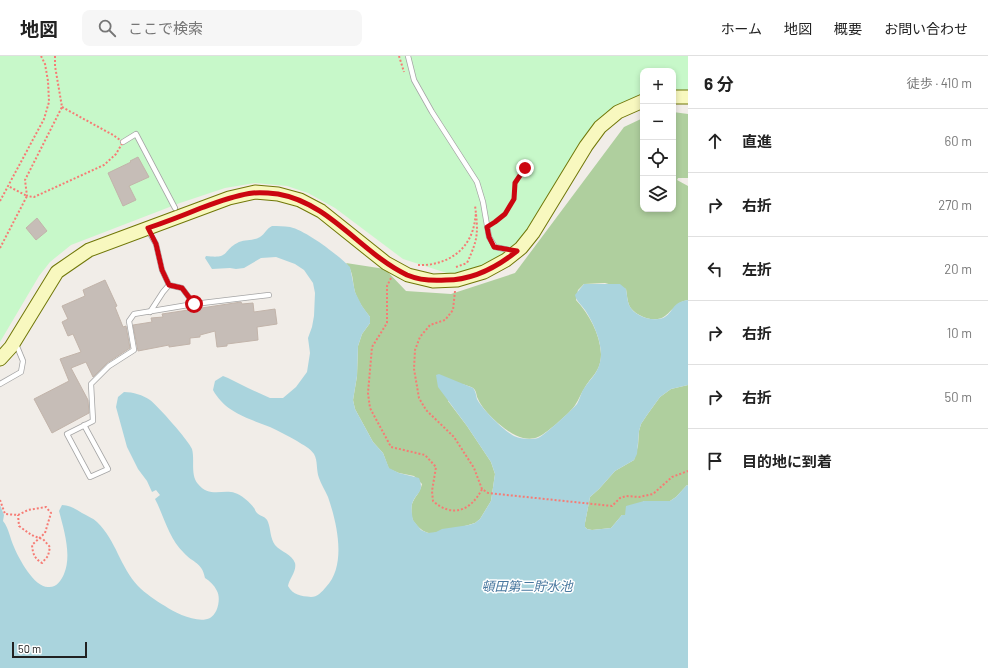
<!DOCTYPE html>
<html lang="ja">
<head>
<meta charset="utf-8">
<style>
	:root { --surface:#fff; --page:#f6f6f6; --text:#222; --muted:#767676; --line:#e0e0e0 }
	body { margin:0; font-family:Barlow,"Noto Sans JP",sans-serif; background:var(--page); color:var(--text) }
	.controls { position:absolute; right:12px; top:12px; display:grid; overflow:hidden; border-radius:8px; box-shadow:0 2px 6px #0003 }
	.controls button { width:36px; height:36px; display:grid; place-items:center; padding:0; border:0; border-bottom:1px solid var(--line); background:var(--surface); color:var(--text); font:20px sans-serif }
	.scale { position:absolute; left:12px; bottom:10px; width:75px; box-sizing:border-box; padding-left:4px; border:2px solid #212121; border-top:0; font-size:11px; line-height:14px; white-space:nowrap; color:#212121; -webkit-text-stroke:3px #fff; paint-order:stroke }
	.stop { position:absolute; width:12px; height:12px; margin:-9px; border:3px solid #cb0610; border-radius:50%; background:#fff }
	.stop.end { background:#cb0610; border-color:#fff; box-shadow:0 1px 4px #0008 }
	.list { margin:0; padding:0; list-style:none }
	h2 { display:flex; justify-content:space-between; align-items:center; height:52px; margin:0; padding:0 16px; font-size:17px }
	h2 small { font-size:13px; font-weight:400; color:var(--muted) }
	.list li { display:grid; grid-template-columns:26px 1fr auto; gap:12px; align-items:center; box-sizing:border-box; height:64px; padding:0 16px; border-top:1px solid var(--line) }
	.list b { display:block; font-size:15px; white-space:nowrap }
	.list em { font-size:13px; font-style:normal; color:var(--muted) }
	.icon { flex:none; width:22px; height:22px; fill:none; stroke:currentColor; stroke-width:2; stroke-linecap:round; stroke-linejoin:round }
	.map { position:relative; flex:none; width:688px; height:612px; overflow:hidden }
	header { display:flex; align-items:center; gap:24px; box-sizing:border-box; height:56px; padding:0 20px; background:var(--surface); border-bottom:1px solid var(--line) }
	header strong { font-size:19px }
	nav { display:flex; gap:22px; margin-inline-start:auto; font-size:14px }
	.search { width:280px; height:36px; background:var(--page); display:flex; align-items:center; gap:10px; box-sizing:border-box; padding:0 14px; border-radius:8px; color:var(--muted); font-size:15px }
	main { display:flex }
	aside { flex:1; background:var(--surface) }
	.map>svg:first-child { display:block }
	.forest { fill:#afcf9e }
	.park { fill:#c7f8c9 }
	.water { fill:#aad4dd }
	.building { fill:#c6bdb7; stroke:#c2b4aa }
	.lines { fill:none; stroke-linecap:round; stroke-linejoin:round }
	.lane-casing { stroke:#a5a5a5; stroke-width:6 }
	.secondary-casing { stroke:#707708; stroke-width:15 }
	.path { stroke:#f67b74; stroke-width:2; stroke-dasharray:2 2; stroke-linecap:butt }
	.lane { stroke:#fff; stroke-width:4.5 }
	.secondary { stroke:#f8f8bf; stroke-width:13 }
	.route { stroke:#cb0610; stroke-width:5 }
	.labels { text-anchor:middle; dominant-baseline:central; stroke-width:3; stroke-linejoin:round; paint-order:stroke }
	.water-label { font-size:13px; font-style:italic; fill:#49789f; stroke:#fff }
</style>
</head>
<body>
<header>
<strong>地図</strong>
<div class="search"><svg class="icon" aria-label="search" viewBox="0 0 24 24"><circle cx="10" cy="10" r="6"/><path d="M15 15l6 6"/></svg>ここで検索</div>
<nav><a>ホーム</a><a>地図</a><a>概要</a><a>お問い合わせ</a></nav>
</header>
<main>
<div class="map">
<svg width="688" height="612" viewBox="0 0 688 612">
	<rect width="100%" height="100%" fill="#f1ede8"/>
	<g class="forest">
		<path d="M673,56l15,2v64h-10l-1,2 11,6v114c-12,2 -14,9 -23,16 -10,8 -31,0 -36,-11 -2,-5 -2,-11 -3,-16l-21,-6 -21,1 -6,6 -2,10c13,14 24,34 25,54 0,18 -10,22 -17,35 -4,6 -6,13 -11,19 -5,6 -27,26 -35,29 -4,2 -10,2 -15,1 -13,-2 -40,-26 -45,-39 -2,-3 -1,-8 -5,-11 -3,-2 -8,-3 -11,-4l-14,17 19,25 24,36 4,12 -4,27 -11,18 -5,4c-10,3 -36,11 -46,10 -6,-1 -11,-6 -15,-11 -3,-4 -3,-13 -2,-18 3,-8 8,-11 10,-20l-8,-8 -15,-3 -10,-4 -6,-16 -10,-11 -18,-33 -2,-9 4,-24 1,-30 4,-12 8,-11v-6c-6,-8 -12,-15 -15,-25 -3,-11 -1,-20 -9,-29l39,6 21,22 45,3 64,-21 109,-146 19,-9v91h30z"/>
		<path d="M688,329v101l-1,-1 -11,12 -6,4h-26l-19,14h-3l-11,13 -19,2 -5,-1 -2,-2v-4l5,-26 9,-8 16,-18 19,-11 4,-14 1,-15 2,-7 6,-9 13,-18 11,-8z"/>
	</g>
	<path class="park" d="M0,0h688v38l-15,-1v-22h-30v26l-32,15 -84,121 -13,13 -21,15 -21,9 -19,5 -50,-16 -68,-51 -27,-15 -21,-7 -32,-3 -30,5 -45,15 -109,42 -21,17 -11,14 -39,66z"/>
	<path class="water" d="M272,170c6,0 12,0 18,1 17,4 48,28 60,40l5,25 7,14 8,11v6l-8,11 -4,12 -1,30 -4,24 2,9 18,33 10,11 6,15 10,5 20,5c6,15 -3,14 -7,26 -1,5 0,11 1,16l8,10 7,3 8,-1 6,-3 27,-4 6,-2 5,-4 11,-18 4,-27 -4,-12 -24,-36 -29,-39 -2,-12 3,-1 34,14c3,4 3,7 4,11 5,10 27,32 37,37 6,3 17,4 24,2 7,-3 34,-28 39,-34 3,-5 4,-12 8,-17 8,-11 15,-16 16,-32 0,-15 -8,-33 -16,-45 -4,-6 -9,-9 -10,-15l9,-11h36l6,5c1,5 1,11 3,16 5,11 22,17 34,13 11,-5 8,-16 25,-18v85l-17,4 -11,8 -13,18 -6,9 -2,7 -2,23 -3,6 -19,11 -16,18 -9,8 -5,26v4l2,2 5,1 19,-2 11,-13h3l1,-9 18,-5h26l6,-4 11,-12 1,1v182h-688v-163l4,10 -1,6c6,7 7,18 11,26 5,12 20,40 34,40 8,1 13,-6 16,-13 8,-19 0,-44 -5,-63l3,-6c8,0 13,4 20,8 5,3 11,5 15,9 19,18 23,45 41,64 7,7 18,15 27,20 10,7 33,18 45,12 8,-4 11,-20 7,-27 -3,-6 -7,-10 -12,-13 -3,-16 -12,-15 -21,-25 -15,-14 -20,-37 -29,-54l5,-4 -4,-5 -4,2 -5,-11 -9,-12 -11,-22 -11,-40 2,-10 6,-5c9,0 19,3 26,8 7,5 39,41 42,49 3,11 -2,26 6,35 11,14 25,5 37,9 5,1 16,10 19,15 1,1 1,3 3,5 4,4 9,3 11,9 3,8 2,16 7,23 6,7 17,9 20,18 2,8 -6,16 -7,23 5,9 13,10 23,11 6,0 11,-5 15,-10 21,-22 11,-64 2,-90 -3,-7 -7,-13 -9,-19 -3,-8 -1,-17 -5,-24 -4,-6 -11,-9 -17,-13 -9,-5 -18,-10 -27,-14 -23,-9 -45,-15 -57,-37l2,-9 8,-5 5,2 20,10 22,10h13l13,-11 11,-15 3,-19 -2,-15 4,-11 2,-11 1,-23 -2,-10 -9,-13 -9,-6 -19,-7 -15,1 -17,10 -8,1 -6,-1 -18,1 -7,-11 1,-2c25,3 15,-5 33,-14 7,-3 14,-1 21,-5 5,-3 6,-8 12,-11z"/>
	<g class="building">
		<path d="M138,101l11,20 -20,9 7,14 -13,6 -15,-33 23,-11 -1,-1z"/>
		<path d="M37,162l10,13 -11,9 -10,-12z"/>
		<path d="M105,224l12,26 -2,1 8,20 3,-1 4,22 -23,15 -14,14 -7,-15 -15,6 17,32 1,13 -37,20 -18,-34 35,-18 -9,-22 21,-7 -8,-18 -5,2 -6,-14 6,-3 -6,-13 23,-10 -2,-6z"/>
		<path d="M241,246l1,2 11,-1 1,9 21,-3 2,15 -20,3 1,13 -31,4v2l-10,1 -2,-16 -15,4v2l-10,1v6l-21,3v-2l-31,6 -5,-26 19,-3 -1,-4 12,-1 -1,-3z"/>
	</g>
	<g class="lines">
		<g class="lane-casing">
			<g id="lane">
				<path d="M408,0l6,24 18,32 45,70 6,20 6,35 6,10 19,4"/>
				<path d="M123,86l13,-8 39,74"/>
				<path d="M148,174l8,14 6,26 7,15 13,3 12,16 75,-9"/>
				<path d="M150,256l13,-20 6,-7"/>
				<path d="M0,328l21,-12 2,-11 -7,-17"/>
				<path d="M84,369l24,44 -18,8 -23,-43 26,-13 -2,-37 18,-18 25,-16 -5,-29 5,-7 60,-10"/>
			</g>
		</g>
		<g class="secondary-casing">
			<g id="secondary">
				<path d="M673,41h15"/>
				<path d="M0,303l11,-12 46,-75 32,-22 140,-52 26,-6 23,2 22,6 21,11 65,52 22,12 25,6 24,-1 27,-8 22,-12 15,-12 12,-15 53,-87 14,-19 18,-15 25,-11"/>
			</g>
		</g>
		<g class="path">
			<path d="M55,0v10l7,41"/>
			<path d="M399,0l5,16"/>
			<path d="M62,51l51,28 10,7 -7,12 -12,11 -70,32 -7,-1 -2,-16z"/>
			<path d="M0,145l44,-82 5,-17 -1,-21 -3,-17 -4,-8"/>
			<path d="M493,167l12,-9 9,-15 1,-16 10,-15"/>
			<path d="M0,192l27,-52 -19,-10"/>
			<path d="M418,209c22,1 44,-9 53,-30 3,-7 4,-14 5,-22"/>
			<path d="M456,211l11,-4c12,-26 11,-31 8,-58"/>
			<path d="M391,222l-4,8v37l-15,24 -4,46 2,15 21,39 34,8 11,12 -4,24 1,10c19,17 38,10 49,-12"/>
			<path d="M455,235l-2,19 -8,10 -15,5 -10,12 -5,13 -1,19 5,29 7,12 28,27 20,31 8,21 6,4 124,13 8,-8 6,-2 13,1 14,-3 19,-17 16,-6"/>
			<path d="M0,444l5,14 13,1 10,-5 18,-3 5,6 -6,20 -13,12c1,9 2,13 10,18l6,-7 2,-9 -7,-8c-10,-2 -16,-7 -24,-13l-1,-11"/>
		</g>
		<use href="#lane" class="lane"/>
		<use href="#secondary" class="secondary"/>
	</g>
	<g class="lines">
		<path class="route" d="M194,248l-12,-16 -13,-3 -7,-15 -6,-26 -8,-16c18,-6 36,-13 53,-20 17,-6 34,-13 52,-15 8,-1 17,0 25,1 52,9 83,59 129,81 12,5 26,6 39,5 26,0 51,-13 71,-29l-23,-4 -5,-10 -2,-10 8,-5 10,-8 9,-15 1,-16 10,-15"/>
	</g>
	<g class="labels">
		<g class="water-label">
			<text x="527" y="530">頓田第二貯水池</text>
		</g>
	</g>
</svg>
<div class="controls">
<button>+</button>
<button>−</button>
<button><svg class="icon" aria-label="locate" viewBox="0 0 24 24"><circle cx="12" cy="12" r="6"/><path d="M12 2v4M12 18v4M2 12h4M18 12h4"/></svg></button>
<button><svg class="icon" aria-label="layers" viewBox="0 0 24 24"><path d="M12 4l9 5-9 5-9-5zM3 14l9 5 9-5"/></svg></button>
</div>
<div class="scale">50 m</div>
<div class="stop" style="left:194px;top:248px"></div>
<div class="stop end" style="left:525px;top:112px"></div>
</div>
<aside>
<h2>6 分<small>徒歩 · 410 m</small></h2>
<ul class="list">
<li><svg class="icon" aria-label="ahead" viewBox="0 0 24 24"><path d="M12 20V5M6 11l6-6 6 6"/></svg><div><b>直進</b></div><em>60 m</em></li>
<li><svg class="icon" aria-label="right" viewBox="0 0 24 24"><path d="M7 20v-9h11M14 6l5 5-5 5"/></svg><div><b>右折</b></div><em>270 m</em></li>
<li><svg class="icon" aria-label="left" viewBox="0 0 24 24"><path d="M17 20v-9H6M10 6l-5 5 5 5"/></svg><div><b>左折</b></div><em>20 m</em></li>
<li><svg class="icon" aria-label="right" viewBox="0 0 24 24"><path d="M7 20v-9h11M14 6l5 5-5 5"/></svg><div><b>右折</b></div><em>10 m</em></li>
<li><svg class="icon" aria-label="right" viewBox="0 0 24 24"><path d="M7 20v-9h11M14 6l5 5-5 5"/></svg><div><b>右折</b></div><em>50 m</em></li>
<li><svg class="icon" aria-label="arrive" viewBox="0 0 24 24"><path d="M6 21V4h12l-3 4 3 4H6"/></svg><div><b>目的地に到着</b></div></li>
</ul>
</aside>
</main>
</body>
</html>
